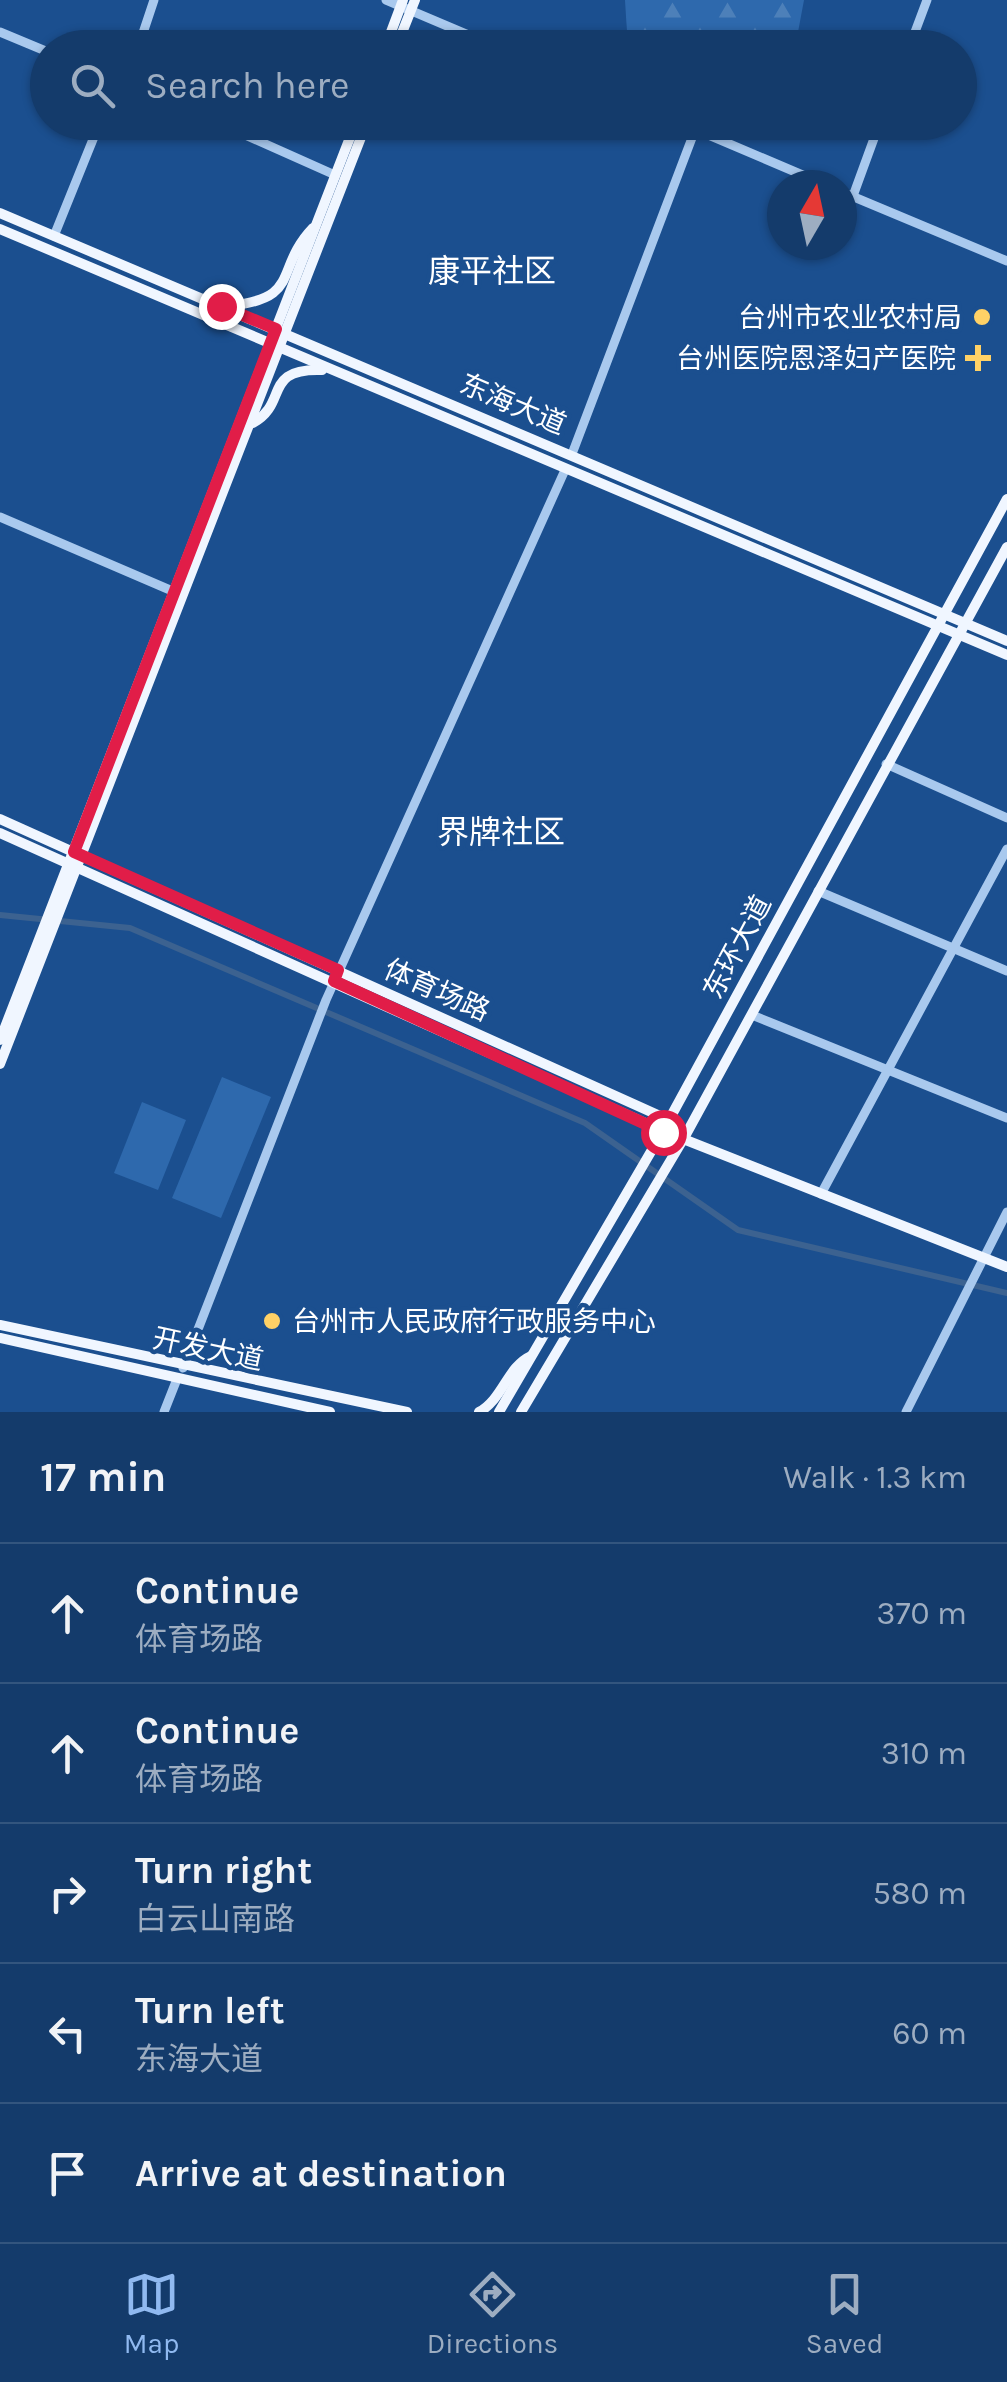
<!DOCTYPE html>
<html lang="en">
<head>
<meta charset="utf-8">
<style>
	:root { --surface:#143b6b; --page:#1d4271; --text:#f1f3f6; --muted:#9dadc1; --line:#33557e; --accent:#90b9f0 }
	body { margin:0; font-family:Karla,"Noto Sans SC",sans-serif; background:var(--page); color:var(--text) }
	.compass { position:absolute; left:767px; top:170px; width:90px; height:90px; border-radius:50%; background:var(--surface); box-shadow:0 2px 8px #0004; rotate:9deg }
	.stop { position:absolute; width:30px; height:30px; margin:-22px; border:8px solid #e11d48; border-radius:50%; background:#fff }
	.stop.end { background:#e11d48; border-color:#fff; box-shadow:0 2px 10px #0008 }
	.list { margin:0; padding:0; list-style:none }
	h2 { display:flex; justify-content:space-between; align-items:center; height:130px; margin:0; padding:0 40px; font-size:42px }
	h2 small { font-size:32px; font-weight:400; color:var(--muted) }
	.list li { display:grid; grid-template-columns:65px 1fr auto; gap:30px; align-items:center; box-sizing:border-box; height:140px; padding:0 40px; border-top:2px solid var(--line) }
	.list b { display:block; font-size:38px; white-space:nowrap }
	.list p { margin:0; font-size:32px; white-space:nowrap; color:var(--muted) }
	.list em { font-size:32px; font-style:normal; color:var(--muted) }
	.icon { flex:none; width:55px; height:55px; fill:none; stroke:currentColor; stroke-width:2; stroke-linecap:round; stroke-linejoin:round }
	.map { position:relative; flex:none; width:1007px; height:1412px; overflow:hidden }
	.search { position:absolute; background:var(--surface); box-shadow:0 2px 8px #0004; left:30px; right:30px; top:30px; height:110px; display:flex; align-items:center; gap:25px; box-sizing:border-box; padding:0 35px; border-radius:55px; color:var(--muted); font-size:38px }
	.sheet { height:830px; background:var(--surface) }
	nav { display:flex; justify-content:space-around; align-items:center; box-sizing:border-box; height:140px; border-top:2px solid var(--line); background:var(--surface); font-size:28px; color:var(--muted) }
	nav a { display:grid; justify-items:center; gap:5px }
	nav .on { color:var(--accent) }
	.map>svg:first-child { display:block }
	.green { fill:#2e69ad }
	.forest { fill:url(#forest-firs) }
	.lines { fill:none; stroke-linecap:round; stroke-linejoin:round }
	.canal { stroke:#3c6290; stroke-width:6 }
	.minor { stroke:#a9c9ee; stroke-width:9 }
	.major { stroke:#f0f6ff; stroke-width:10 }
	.route { stroke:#e11d48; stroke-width:12 }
	.poi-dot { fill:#ffd166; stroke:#1b4f8f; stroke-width:4 }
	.labels { text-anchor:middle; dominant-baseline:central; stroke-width:9; stroke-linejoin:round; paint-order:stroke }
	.poi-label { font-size:28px; fill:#fff; stroke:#1b4f8f; text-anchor:end }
	.street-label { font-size:28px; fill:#fff; stroke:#1b4f8f }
	.quarter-label { font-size:32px; fill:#fff; stroke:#1b4f8f }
</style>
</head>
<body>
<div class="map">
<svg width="1007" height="1412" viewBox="0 0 1007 1412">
	<defs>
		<pattern id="forest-firs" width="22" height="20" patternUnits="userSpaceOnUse" patternTransform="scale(2.5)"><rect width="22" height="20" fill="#2e69ad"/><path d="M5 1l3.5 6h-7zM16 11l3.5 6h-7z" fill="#4d80b9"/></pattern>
	</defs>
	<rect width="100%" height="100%" fill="#1b4f8f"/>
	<g class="green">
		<path d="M222,1077l49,20 -50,121 -49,-20z"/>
		<path d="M142,1102l44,18 -28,70 -44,-17z"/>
	</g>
	<path class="forest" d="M625,0h179l-9,48 -167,-1z"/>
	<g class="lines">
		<path class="canal" d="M0,915l130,13 455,195 153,107 269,63"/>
		<g class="minor">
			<path d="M386,0l113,48"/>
			<path d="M0,32l48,20"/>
			<path d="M138,48l16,-48"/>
			<path d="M524,48l12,-12 25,12"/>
			<path d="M909,48l18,-48"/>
			<path d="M216,122l119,53"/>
			<path d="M678,122l148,63"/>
			<path d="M842,192l165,69"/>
			<path d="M853,196l27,-74"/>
			<path d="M54,236l46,-114"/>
			<path d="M572,454l123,-324"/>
			<path d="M0,517l177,76"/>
			<path d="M886,764l121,54"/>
			<path d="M818,891l189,80"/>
			<path d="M752,1015l255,103"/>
			<path d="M821,1194l186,-345"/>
			<path d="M183,1368l143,-368 239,-530"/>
			<path d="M164,1412l13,-33"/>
			<path d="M906,1412l101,-200"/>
		</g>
		<g class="major">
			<path d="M385,48l18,-48"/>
			<path d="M396,48l19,-48"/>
			<path d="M0,213l1007,428"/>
			<path d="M0,229l1007,426"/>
			<path d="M227,306c76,-7 46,-36 86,-78"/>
			<path d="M253,423c36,-20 9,-55 69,-53"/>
			<path d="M0,819l669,301 15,17"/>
			<path d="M0,833l663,298 344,136"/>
			<path d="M0,1040l356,-918"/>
			<path d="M0,1064l367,-942"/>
			<path d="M0,1325l407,87"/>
			<path d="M0,1338l330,74"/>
			<path d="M479,1412c24,-13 28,-45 52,-56"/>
			<path d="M499,1412l164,-281 344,-632"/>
			<path d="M521,1412l163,-274 323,-591"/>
		</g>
	</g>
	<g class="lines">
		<path class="route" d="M221,306l55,23 -202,523 264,118 -4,11 329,151"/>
	</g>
	<g class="poi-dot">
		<circle cx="982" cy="317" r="10"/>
		<path d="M973 343h10v10h10v10h-10v10h-10v-10h-10v-10h10z"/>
		<circle cx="272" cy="1321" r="10"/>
	</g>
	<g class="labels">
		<g class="poi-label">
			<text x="962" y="317">台州市农业农村局</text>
			<text x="956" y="358">台州医院恩泽妇产医院</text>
			<text x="292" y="1321" text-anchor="start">台州市人民政府行政服务中心</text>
		</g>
		<g class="street-label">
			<text transform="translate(513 404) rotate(23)">东海大道</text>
			<text transform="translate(737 947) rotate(-62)">东环大道</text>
			<text transform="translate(437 990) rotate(24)">体育场路</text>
			<text transform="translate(208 1349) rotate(12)">开发大道</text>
		</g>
		<g class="quarter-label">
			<text x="492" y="271">康平社区</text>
			<text x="501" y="832">界牌社区</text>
		</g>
	</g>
</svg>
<svg class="compass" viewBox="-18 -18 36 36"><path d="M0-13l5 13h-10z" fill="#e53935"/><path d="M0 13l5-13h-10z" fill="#9dadc1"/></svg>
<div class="stop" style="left:663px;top:1132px"></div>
<div class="stop end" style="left:221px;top:306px"></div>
<div class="search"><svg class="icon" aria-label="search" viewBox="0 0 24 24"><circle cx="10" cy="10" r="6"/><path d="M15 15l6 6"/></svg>Search here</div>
</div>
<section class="sheet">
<h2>17 min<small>Walk · 1.3 km</small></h2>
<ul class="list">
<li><svg class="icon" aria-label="ahead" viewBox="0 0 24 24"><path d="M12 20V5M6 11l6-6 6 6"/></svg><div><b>Continue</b><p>体育场路</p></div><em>370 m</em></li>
<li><svg class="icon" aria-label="ahead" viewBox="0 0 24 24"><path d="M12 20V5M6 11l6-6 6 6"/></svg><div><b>Continue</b><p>体育场路</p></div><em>310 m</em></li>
<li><svg class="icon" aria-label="right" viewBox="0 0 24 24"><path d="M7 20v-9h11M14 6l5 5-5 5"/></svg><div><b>Turn right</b><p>白云山南路</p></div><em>580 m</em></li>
<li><svg class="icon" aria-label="left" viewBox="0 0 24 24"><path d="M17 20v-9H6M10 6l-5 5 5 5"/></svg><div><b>Turn left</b><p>东海大道</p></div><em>60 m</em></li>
<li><svg class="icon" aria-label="arrive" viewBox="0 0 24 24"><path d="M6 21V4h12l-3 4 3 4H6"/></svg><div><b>Arrive at destination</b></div></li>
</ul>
</section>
<nav>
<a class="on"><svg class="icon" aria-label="map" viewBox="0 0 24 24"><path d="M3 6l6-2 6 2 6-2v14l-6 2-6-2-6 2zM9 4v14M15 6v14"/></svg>Map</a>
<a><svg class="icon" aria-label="directions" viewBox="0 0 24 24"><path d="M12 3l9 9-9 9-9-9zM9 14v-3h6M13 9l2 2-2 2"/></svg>Directions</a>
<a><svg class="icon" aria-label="saved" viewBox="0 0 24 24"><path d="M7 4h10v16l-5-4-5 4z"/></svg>Saved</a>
</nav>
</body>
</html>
